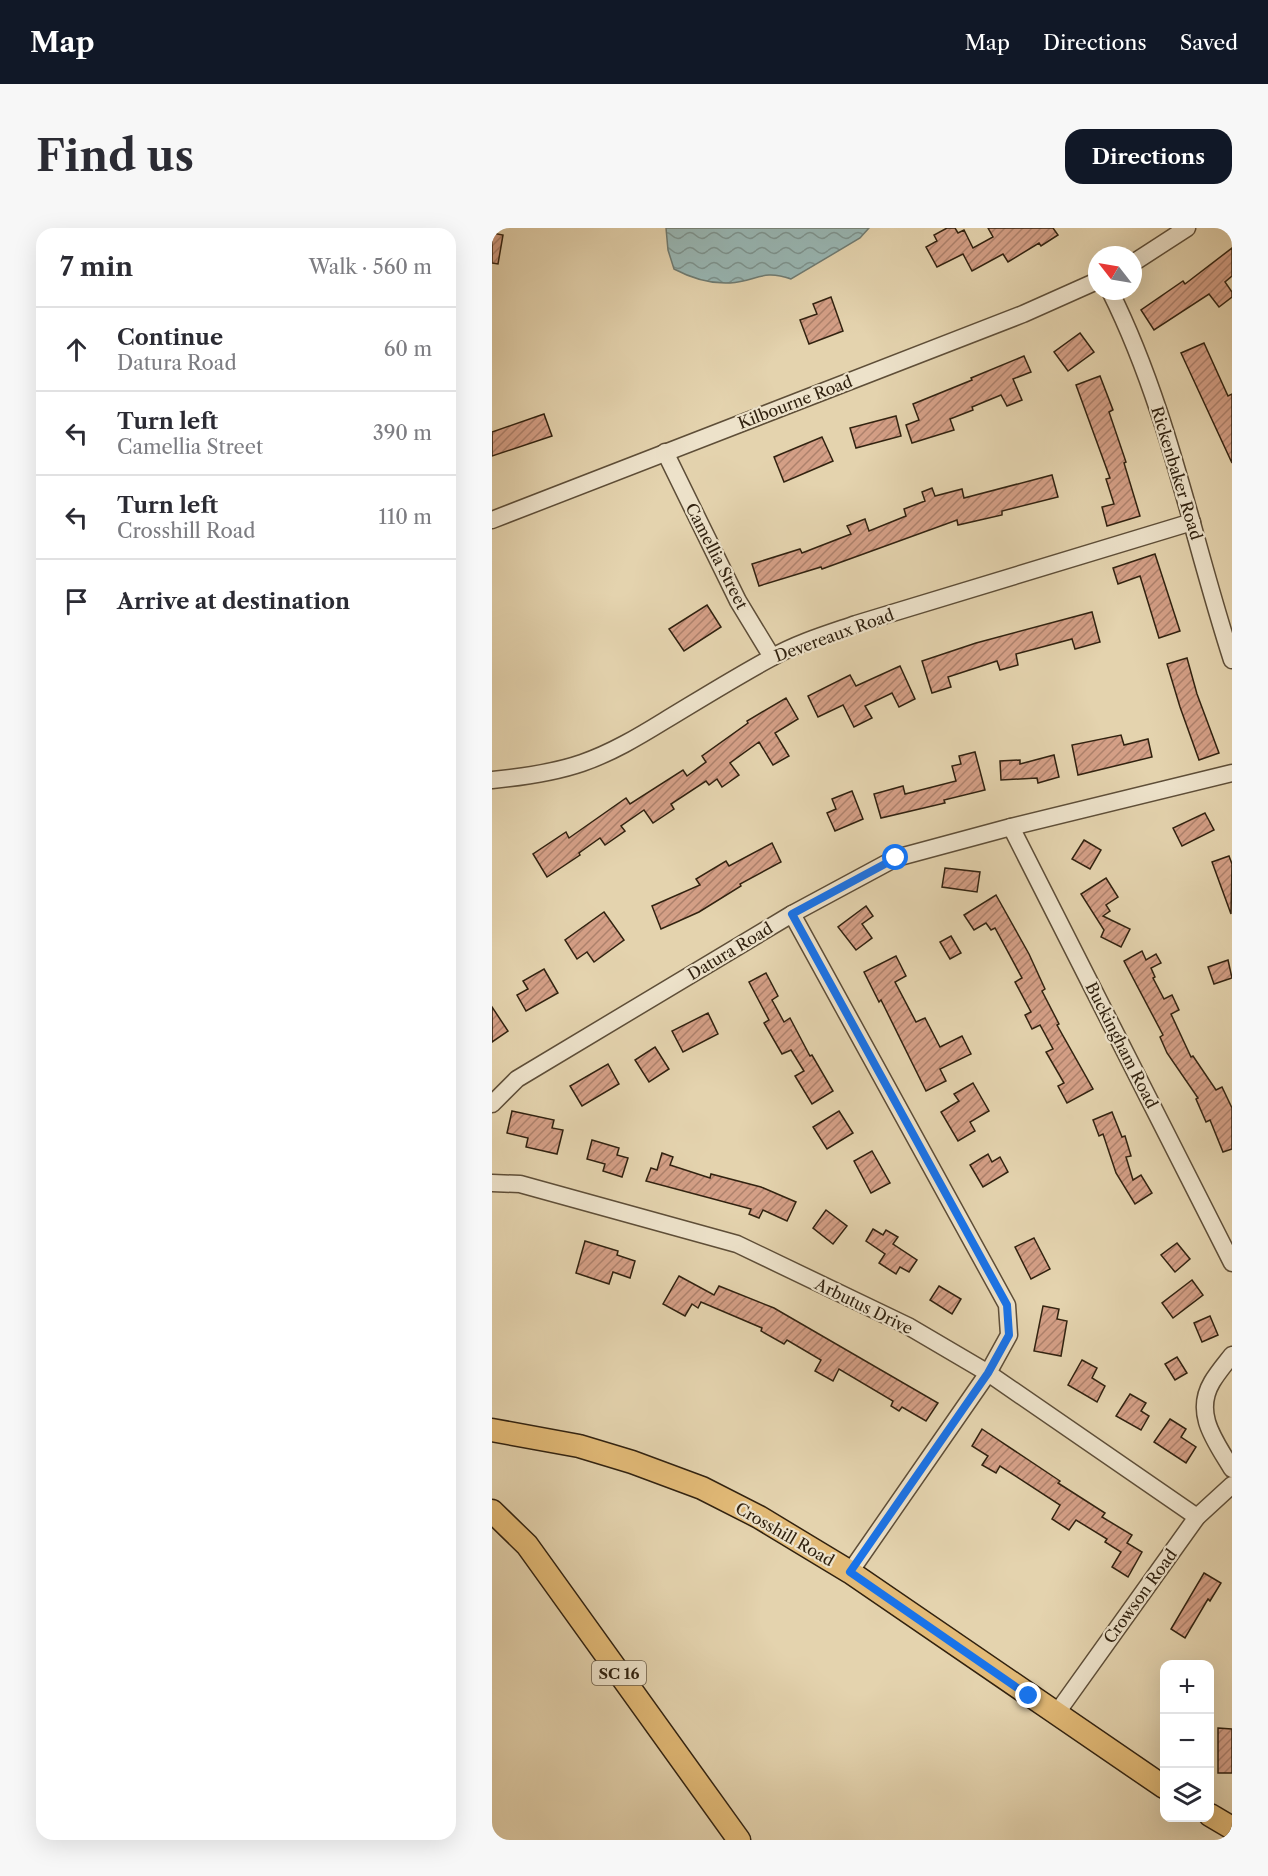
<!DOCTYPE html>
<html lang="en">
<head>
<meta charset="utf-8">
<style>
	:root { --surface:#fff; --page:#f7f7f7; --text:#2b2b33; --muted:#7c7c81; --line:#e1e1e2; --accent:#111827 }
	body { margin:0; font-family:"Libre Caslon Text",serif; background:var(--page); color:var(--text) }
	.controls { position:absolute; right:18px; bottom:18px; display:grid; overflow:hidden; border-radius:12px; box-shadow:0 6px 24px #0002 }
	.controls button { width:54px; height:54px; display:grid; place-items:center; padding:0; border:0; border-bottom:2px solid var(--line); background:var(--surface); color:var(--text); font:30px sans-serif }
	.compass { position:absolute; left:596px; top:18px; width:54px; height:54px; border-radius:50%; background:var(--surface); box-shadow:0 6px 24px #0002; rotate:301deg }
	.stop { position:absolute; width:18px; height:18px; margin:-14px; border:4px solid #1a73e8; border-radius:50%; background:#fff }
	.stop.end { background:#1a73e8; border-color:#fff; box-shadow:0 2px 6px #0008 }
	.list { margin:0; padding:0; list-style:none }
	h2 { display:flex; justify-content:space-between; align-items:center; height:78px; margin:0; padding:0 24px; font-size:26px }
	h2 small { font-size:20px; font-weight:400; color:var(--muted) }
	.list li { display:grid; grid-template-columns:39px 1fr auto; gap:18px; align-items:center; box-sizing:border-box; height:84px; padding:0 24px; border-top:2px solid var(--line) }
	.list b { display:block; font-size:22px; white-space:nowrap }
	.list p { margin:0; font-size:20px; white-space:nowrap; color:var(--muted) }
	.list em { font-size:20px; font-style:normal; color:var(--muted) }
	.icon { flex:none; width:33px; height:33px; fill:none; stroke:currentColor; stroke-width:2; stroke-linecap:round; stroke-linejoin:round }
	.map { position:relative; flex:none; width:740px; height:1612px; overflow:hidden; border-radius:18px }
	header { display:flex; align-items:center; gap:36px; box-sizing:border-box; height:84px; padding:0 30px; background:var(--accent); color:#fff }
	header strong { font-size:28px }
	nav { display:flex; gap:33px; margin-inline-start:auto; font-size:21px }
	.intro { display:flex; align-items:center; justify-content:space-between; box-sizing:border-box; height:144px; padding:0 36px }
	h1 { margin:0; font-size:42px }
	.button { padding:15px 27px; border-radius:18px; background:var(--accent); color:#fff; font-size:21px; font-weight:700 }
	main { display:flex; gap:36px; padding:0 36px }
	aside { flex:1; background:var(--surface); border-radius:18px; box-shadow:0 6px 24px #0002 }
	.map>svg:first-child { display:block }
	.water { fill:url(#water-waves); stroke:#6f7b72; stroke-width:1.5 }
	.building { fill:url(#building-hatch); stroke:#312210; stroke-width:1.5 }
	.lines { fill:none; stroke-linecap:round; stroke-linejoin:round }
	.minor-casing { stroke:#5e4e38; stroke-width:19 }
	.major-casing { stroke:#312210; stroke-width:25 }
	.minor { stroke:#ede2ca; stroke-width:16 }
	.major { stroke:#e2ba77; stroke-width:22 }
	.route { stroke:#1a73e8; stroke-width:8 }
	.labels { text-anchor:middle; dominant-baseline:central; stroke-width:4.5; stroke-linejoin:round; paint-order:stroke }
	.shield { fill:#ede2ca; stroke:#695c48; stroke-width:1.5 }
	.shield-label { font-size:15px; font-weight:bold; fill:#312210 }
	.street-label { font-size:16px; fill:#312210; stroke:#ede2ca }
</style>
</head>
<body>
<header>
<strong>Map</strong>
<nav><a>Map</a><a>Directions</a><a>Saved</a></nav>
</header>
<div class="intro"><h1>Find us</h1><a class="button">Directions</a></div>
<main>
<aside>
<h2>7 min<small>Walk · 560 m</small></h2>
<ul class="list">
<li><svg class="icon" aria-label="ahead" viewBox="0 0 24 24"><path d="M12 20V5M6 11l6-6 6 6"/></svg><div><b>Continue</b><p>Datura Road</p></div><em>60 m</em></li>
<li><svg class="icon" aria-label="left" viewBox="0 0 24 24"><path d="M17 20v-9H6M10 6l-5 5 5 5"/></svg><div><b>Turn left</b><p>Camellia Street</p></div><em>390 m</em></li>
<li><svg class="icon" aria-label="left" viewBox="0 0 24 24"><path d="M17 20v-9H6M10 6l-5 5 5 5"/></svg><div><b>Turn left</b><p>Crosshill Road</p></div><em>110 m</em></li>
<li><svg class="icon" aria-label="arrive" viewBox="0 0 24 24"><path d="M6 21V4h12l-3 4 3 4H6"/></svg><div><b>Arrive at destination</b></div></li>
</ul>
</aside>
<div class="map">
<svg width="740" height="1612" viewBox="0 0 740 1612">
	<defs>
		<pattern id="water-waves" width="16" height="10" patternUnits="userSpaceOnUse" patternTransform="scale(1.5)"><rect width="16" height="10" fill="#98b6b3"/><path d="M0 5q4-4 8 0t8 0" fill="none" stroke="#7d9490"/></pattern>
		<pattern id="building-hatch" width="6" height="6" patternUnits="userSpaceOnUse" patternTransform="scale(1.5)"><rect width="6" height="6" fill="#d49f86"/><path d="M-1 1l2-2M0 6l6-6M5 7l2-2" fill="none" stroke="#ad816c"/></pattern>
	</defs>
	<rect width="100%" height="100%" fill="#e4d3ae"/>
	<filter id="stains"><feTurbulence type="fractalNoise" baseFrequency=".00333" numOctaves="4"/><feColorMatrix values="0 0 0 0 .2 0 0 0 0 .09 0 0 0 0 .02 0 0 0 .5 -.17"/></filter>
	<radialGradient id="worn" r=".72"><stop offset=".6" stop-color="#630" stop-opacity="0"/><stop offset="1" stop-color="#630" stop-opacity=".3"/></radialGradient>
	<path class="water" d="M174,0h203l-9,10 -69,41c-29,-10 -34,2 -61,4 -19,1 -39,-5 -56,-14l-6,-19z"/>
	<g class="building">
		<path d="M455,0h8l3,5 6,-3 9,18 20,-11 -5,-9h65l5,7 -17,11 -2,-3 -31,19 -5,-8 -31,17 -9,-17 -26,13 -11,-20 11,-6 -3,-6z"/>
		<path d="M0,5l11,2 -5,29 -6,-1z"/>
		<path d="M740,20v28l-7,6 7,10v5l-13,10 -10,-13 -55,36 -13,-20 42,-29 2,3z"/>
		<path d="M339,69l12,34 -34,13 -9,-24 17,-6 -4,-10z"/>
		<path d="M588,105l14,19 -26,19 -14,-19z"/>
		<path d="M712,115l24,53 4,-2v69l-51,-110z"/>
		<path d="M532,128l7,16 -18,7 9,21 -15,6 -6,-11 -29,12 1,3 -23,9 4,11 -42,13 -6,-18 13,-5 -6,-16 59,-24 -1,-2z"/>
		<path d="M608,148l13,34 -4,2 17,50 -2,1 16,53 -33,10 -5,-19 12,-3 -8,-25 4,-1 -34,-93z"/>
		<path d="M52,186l8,22 -60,20v-24z"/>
		<path d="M404,188l5,20 -45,12 -6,-20z"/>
		<path d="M330,209l11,24 -49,21 -10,-25z"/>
		<path d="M560,247l6,22 -56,14v4l-44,10 -1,-5 -135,49 -1,-2 -62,19 -7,-22 48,-15 2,4 49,-19 -4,-8 18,-7 4,12 37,-15 -2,-7 21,-8 -3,-9 10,-4 3,8 27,-7 2,9z"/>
		<path d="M663,326l25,77 -21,7 -19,-62 -22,8 -5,-16z"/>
		<path d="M215,377l14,22 -37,24 -15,-22z"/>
		<path d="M600,384l8,30 -25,7 -3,-10 -56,15 2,11 -18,5 -3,-9 -49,16 3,10 -19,6 -10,-32 54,-18z"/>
		<path d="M695,430l10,36 22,59 -20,7 -19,-53 -13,-43z"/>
		<path d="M408,438l15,33 -16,8 -7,-14 -27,13 7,12 -18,9 -11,-22 -25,12 -10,-21 42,-21 6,11z"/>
		<path d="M294,470l12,21 -23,14 14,23 -16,9 -14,-23 -29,21 9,12 -17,12 -5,-8 -8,6 -3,-4 -35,23 3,5 -21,14 -9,-13 -23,16 4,5 -20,14 -5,-7 -21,15 1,2 -33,22 -14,-23 33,-22 3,6 57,-40 4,6 53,-34 4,6 19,-14 -4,-6 46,-33 -1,-2z"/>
		<path d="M629,507l3,10 24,-6 4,18 -74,18 -6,-30z"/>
		<path d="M483,524l10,38 -41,10 1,3 -64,15 -7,-24 29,-8 2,8 51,-13 -4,-15 9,-2 -2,-8z"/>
		<path d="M562,527l5,22 -21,6 -1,-5 -36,2 -1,-19 20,-1v4z"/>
		<path d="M360,563l11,28 -28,12 -8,-18 9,-4 -4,-10z"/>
		<path d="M713,585l9,17 -32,16 -9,-18z"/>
		<path d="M592,612l17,10 -11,19 -18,-10z"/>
		<path d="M280,615l9,19 -41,22 1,2 -42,26 -38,17 -9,-23 48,-21 -4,-6 30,-18 3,5z"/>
		<path d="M737,628l3,8 -1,50 -19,-52z"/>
		<path d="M453,640l35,4 -3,20 -35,-5z"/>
		<path d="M614,650l12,19 -12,8 4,6 -7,5 27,13 -9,18 -20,-10 3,-7 -23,-36z"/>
		<path d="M504,667l33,59 16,35 -3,2 17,33 -2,1 36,64 -26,14 -9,-17 6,-3 -18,-31 7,-3 -13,-24 -8,4 -7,-14 6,-3 -16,-30 7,-4 -27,-50 -4,2 -5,-7 -12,7 -10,-15z"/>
		<path d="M374,678l7,10 -11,8 10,14 -16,12 -18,-23z"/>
		<path d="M112,684l20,28 -30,22 -7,-10 -10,7 -12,-19z"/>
		<path d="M459,708l10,17 -11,6 -10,-17z"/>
		<path d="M650,723l4,9 10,-6 5,9 -10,5 4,9 -2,1 11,21 8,-4 7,15 -8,4 20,43 2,-1 23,34 6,-3 10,21v41l-9,3 -13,-32 -4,2 -10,-23 2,-1 -31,-45 -7,-16 3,-2 -39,-74z"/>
		<path d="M404,728l10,20 -11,6 21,40 9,-4 15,29 22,-11 9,18 -31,15 6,12 -20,10 -45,-91 -2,2 -15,-30z"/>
		<path d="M736,732l4,18 -18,6 -6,-17z"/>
		<path d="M52,741l14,24 -32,18 -9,-16 11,-6 -5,-8z"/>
		<path d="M274,745l12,23 -6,4 12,22 6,-4 20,38 2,-1 21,36 -21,13 -17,-28 9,-5 -13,-21 -9,4 -18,-31 5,-3 -20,-38z"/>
		<path d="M0,779l16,24 -16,11z"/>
		<path d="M216,785l10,21 -35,18 -11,-21z"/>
		<path d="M163,819l14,22 -20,13 -14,-22z"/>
		<path d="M116,836l11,20 -37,22 -12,-20z"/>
		<path d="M481,855l16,28 -19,11 5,9 -17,10 -17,-29 18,-11 -5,-7z"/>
		<path d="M20,883l42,9 -2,8 11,2 -6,24 -31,-7 2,-9 -21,-5z"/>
		<path d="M347,883l14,22 -26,16 -14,-22z"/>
		<path d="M620,884l10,25 3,-1 6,20 -5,1 7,23 8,-5 11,18 -17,11 -19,-31 -13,-39 -4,2 -6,-16z"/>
		<path d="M100,912l27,8 -2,7 11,3 -6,19 -19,-6 2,-7 -18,-5z"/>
		<path d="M380,923l18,32 -19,10 -17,-32z"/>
		<path d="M170,925l11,4 -3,8 40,13 1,-4 50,13 35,15 -9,19 -24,-11 -4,8 -10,-4 2,-5 -105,-28 5,-13 6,2z"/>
		<path d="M496,926l4,8 8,-5 8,15 -25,15 -13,-22z"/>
		<path d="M334,982l21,16 -14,18 -20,-16z"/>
		<path d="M381,1001l10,6 3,-5 12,7 -5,7 24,16 -8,12 -9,-5 -4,7 -17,-11 6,-9 -19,-13z"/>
		<path d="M542,1010l16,31 -19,10 -16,-32z"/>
		<path d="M93,1013l33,10 -1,4 18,6 -5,17 -17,-6 -4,12 -33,-11z"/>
		<path d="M685,1015l13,16 -15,13 -14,-17z"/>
		<path d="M187,1048l35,19 5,-9 55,22 164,95 -12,18 -24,-14 -3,4 -8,-5 2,-5 -54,-32 -6,12 -18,-10 6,-11 -34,-20 -3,4 -23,-13 1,-3 -61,-26 -3,6 -6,-4 -7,12 -22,-12z"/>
		<path d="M700,1052l11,15 -30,23 -11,-15z"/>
		<path d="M447,1058l22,13 -9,15 -22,-14z"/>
		<path d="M551,1078l16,3 -2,10 10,2 -6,35 -27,-5z"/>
		<path d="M718,1088l8,19 -16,7 -8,-19z"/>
		<path d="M685,1129l10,16 -12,7 -10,-16z"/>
		<path d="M590,1132l15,8 -5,10 13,8 -8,16 -29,-17z"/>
		<path d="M638,1166l16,9 -5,8 8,5 -8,14 -25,-14z"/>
		<path d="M678,1191l16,10 -5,8 15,10 -10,16 -32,-21z"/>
		<path d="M490,1201l78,52 -2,2 47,30 -3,4 30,18 -5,8 15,9 -14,25 -16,-10 9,-15 -16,-10 2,-3 -31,-19 -7,10 -17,-11 8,-14 -60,-39 -4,7 -14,-8 6,-9 -16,-10z"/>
		<path d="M712,1345l17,10 -11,18 -2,-2 -23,39 -14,-9z"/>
		<path d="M726,1500l14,1v44h-14z"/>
	</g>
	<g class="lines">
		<g class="minor-casing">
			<g id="minor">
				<path d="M641,35l54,-35"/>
				<path d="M618,63c58,116 82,246 122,369"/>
				<path d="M173,224l73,149 34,56"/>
				<path d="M0,292l531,-206 74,-33"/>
				<path d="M0,552c31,-3 61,-7 90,-17 29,-10 56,-26 82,-42 35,-21 70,-43 107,-63 26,-15 56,-24 85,-34l336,-102"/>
				<path d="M519,599l221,436"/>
				<path d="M300,686l215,391 2,30 -21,38 -138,199"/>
				<path d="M0,876l25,-25 275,-165 104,-56 115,-31 221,-54"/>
				<path d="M0,955l28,1 217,60 171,82 80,47 209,144"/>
				<path d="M740,1127c-7,9 -14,17 -20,27 -19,32 4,60 20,87"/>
				<path d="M564,1486l141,-197 35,-32"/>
			</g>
		</g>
		<g class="major-casing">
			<g id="major">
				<path d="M0,1202l87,16 53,16 70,26 57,29 91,55 314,215"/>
				<path d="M0,1283l35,34 212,295"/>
				<path d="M718,1587l22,13"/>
			</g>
		</g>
		<use href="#minor" class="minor"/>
		<use href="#major" class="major"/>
	</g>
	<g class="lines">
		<path class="route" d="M404,630l-104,56 215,391 2,30 -21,38 -138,199 179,124"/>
	</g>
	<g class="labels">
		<rect class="shield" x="100" y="1433" width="54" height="24" rx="4.5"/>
		<g class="shield-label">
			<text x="127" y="1445">SC 16</text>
		</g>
		<g class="street-label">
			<text transform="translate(303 174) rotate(-21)">Kilbourne Road</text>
			<text transform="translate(685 245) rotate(73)">Rickenbaker Road</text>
			<text transform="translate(225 328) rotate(63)">Camellia Street</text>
			<text transform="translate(342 407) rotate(-20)">Devereaux Road</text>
			<text transform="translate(238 723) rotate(-31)">Datura Road</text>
			<text transform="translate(630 817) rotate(63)">Buckingham Road</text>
			<text transform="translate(372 1078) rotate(26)">Arbutus Drive</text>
			<text transform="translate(293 1306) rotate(30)">Crosshill Road</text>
			<text transform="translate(648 1368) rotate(-54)">Crowson Road</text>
		</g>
	</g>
	<rect width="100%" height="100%" filter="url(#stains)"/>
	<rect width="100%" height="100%" fill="url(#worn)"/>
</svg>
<div class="controls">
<button>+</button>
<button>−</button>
<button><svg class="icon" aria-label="layers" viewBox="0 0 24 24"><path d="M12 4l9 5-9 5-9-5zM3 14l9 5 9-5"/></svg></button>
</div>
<svg class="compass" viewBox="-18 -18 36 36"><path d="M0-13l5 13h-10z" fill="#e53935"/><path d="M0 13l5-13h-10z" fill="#7c7c81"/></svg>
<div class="stop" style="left:404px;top:630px"></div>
<div class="stop end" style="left:537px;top:1468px"></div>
</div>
</main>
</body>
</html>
